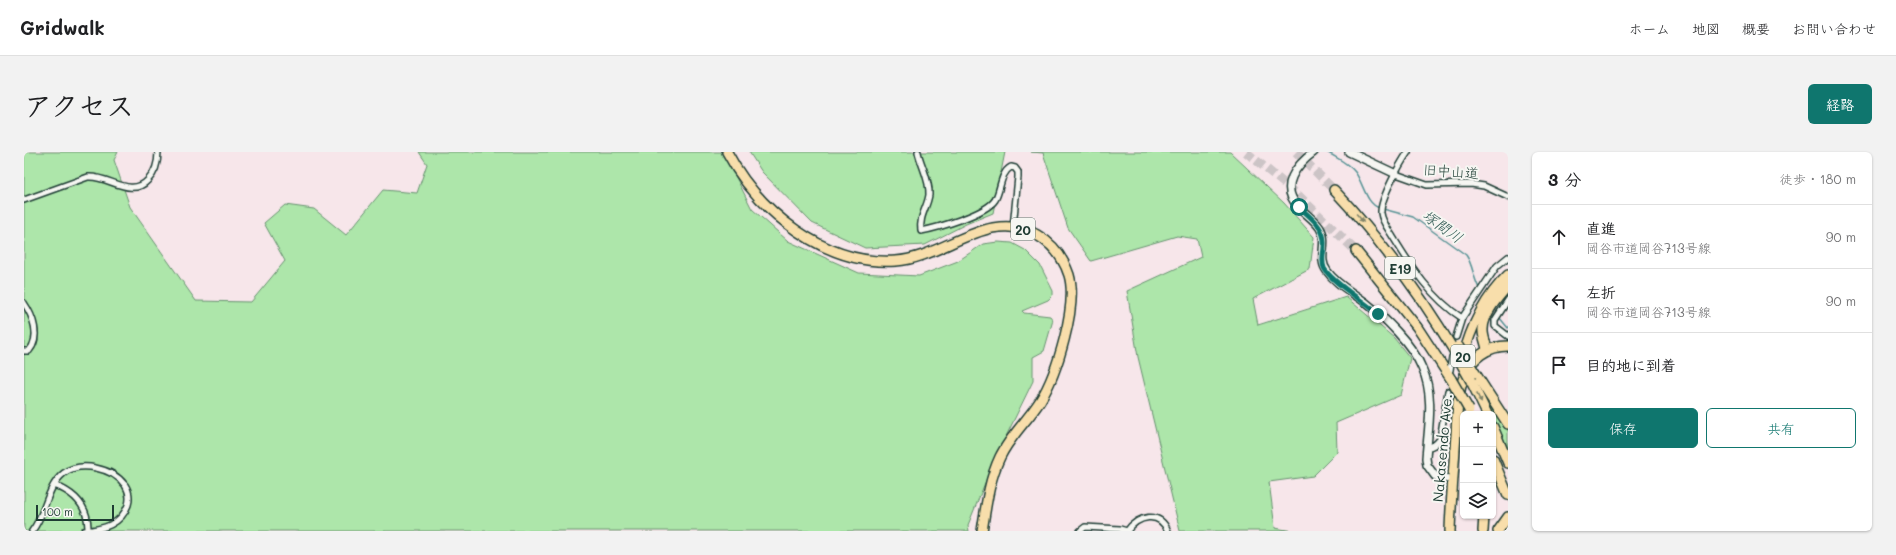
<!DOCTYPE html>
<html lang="ja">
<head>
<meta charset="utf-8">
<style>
	:root { --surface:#fff; --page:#f2f2f2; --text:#202124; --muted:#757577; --line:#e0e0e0; --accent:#0f766e }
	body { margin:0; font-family:Mali,"Klee One",sans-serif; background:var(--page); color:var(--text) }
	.controls { position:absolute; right:12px; bottom:12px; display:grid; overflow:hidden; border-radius:6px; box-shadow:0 1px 3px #0004 }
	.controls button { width:36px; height:36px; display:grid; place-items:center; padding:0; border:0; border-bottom:1px solid var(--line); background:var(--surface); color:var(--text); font:20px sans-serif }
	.scale { position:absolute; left:12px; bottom:10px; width:78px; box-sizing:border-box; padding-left:4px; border:2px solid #1f3d34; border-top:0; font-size:11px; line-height:14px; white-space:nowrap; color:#1f3d34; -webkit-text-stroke:3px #f6f6f2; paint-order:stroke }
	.stop { position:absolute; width:12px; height:12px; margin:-9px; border:3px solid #0f766e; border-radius:50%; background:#fff }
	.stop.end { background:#0f766e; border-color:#fff; box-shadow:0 1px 4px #0008 }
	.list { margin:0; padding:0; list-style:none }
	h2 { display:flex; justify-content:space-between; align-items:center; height:52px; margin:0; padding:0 16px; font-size:17px }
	h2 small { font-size:13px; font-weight:400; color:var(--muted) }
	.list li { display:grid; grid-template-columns:26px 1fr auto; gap:12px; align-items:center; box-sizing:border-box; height:64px; padding:0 16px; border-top:1px solid var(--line) }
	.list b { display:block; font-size:15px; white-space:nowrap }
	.list p { margin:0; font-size:13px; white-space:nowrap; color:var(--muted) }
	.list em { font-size:13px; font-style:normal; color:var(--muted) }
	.actions { display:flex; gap:8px; padding:12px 16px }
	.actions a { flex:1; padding:9px 0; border:1px solid var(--accent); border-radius:6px; text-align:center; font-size:14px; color:var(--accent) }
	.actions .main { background:var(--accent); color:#fff }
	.icon { flex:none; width:22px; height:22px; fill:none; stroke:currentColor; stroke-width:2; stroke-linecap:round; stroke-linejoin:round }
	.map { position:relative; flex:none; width:1484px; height:379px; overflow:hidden; border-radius:6px }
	header { display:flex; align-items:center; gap:24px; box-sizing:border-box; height:56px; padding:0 20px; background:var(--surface); border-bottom:1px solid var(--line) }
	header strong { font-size:19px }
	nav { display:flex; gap:22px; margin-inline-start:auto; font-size:14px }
	.intro { display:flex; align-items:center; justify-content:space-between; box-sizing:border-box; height:96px; padding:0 24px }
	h1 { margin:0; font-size:28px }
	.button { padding:10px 18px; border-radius:6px; background:var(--accent); color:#fff; font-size:14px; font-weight:700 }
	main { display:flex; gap:24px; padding:0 24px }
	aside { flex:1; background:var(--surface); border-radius:6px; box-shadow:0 1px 3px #0004 }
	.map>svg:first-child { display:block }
	.green { fill:#ade6aa; stroke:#66926f }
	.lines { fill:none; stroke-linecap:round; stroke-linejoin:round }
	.stream { stroke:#579395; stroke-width:1.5 }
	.street-tunnel { stroke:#ccc4c6; stroke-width:5; stroke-dasharray:5 2.5; stroke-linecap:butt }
	.highway-tunnel { stroke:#ccc4c6; stroke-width:9; stroke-dasharray:9 4.5; stroke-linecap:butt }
	.street-casing { stroke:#1f3d34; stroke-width:8 }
	.secondary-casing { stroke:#1f3d34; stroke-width:10 }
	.highway-casing { stroke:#1f3d34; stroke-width:12 }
	.street { stroke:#f6f6f2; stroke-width:5 }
	.secondary { stroke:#f6f6f2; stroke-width:7 }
	.highway { stroke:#f8deab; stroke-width:9 }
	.highway-bridge-casing { stroke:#1f3d34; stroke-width:12; stroke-linecap:butt }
	.highway-bridge { stroke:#f8deab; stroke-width:9 }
	.oneway { fill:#81856a }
	.route { stroke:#0f766e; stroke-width:5 }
	.labels { text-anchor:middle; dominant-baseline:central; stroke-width:4; stroke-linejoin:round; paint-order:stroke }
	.shield { fill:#f6f6f2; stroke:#60746d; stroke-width:1 }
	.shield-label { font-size:13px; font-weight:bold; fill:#1f3d34 }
	.street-label { font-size:14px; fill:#1f3d34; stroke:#f6f6f2 }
	.water-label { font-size:15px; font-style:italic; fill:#325a54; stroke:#f6f6f2 }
</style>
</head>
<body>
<header>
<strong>Gridwalk</strong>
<nav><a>ホーム</a><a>地図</a><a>概要</a><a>お問い合わせ</a></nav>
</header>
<div class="intro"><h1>アクセス</h1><a class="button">経路</a></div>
<main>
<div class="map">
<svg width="1484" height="379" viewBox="0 0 1484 379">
	<rect width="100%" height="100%" fill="#f7e6ea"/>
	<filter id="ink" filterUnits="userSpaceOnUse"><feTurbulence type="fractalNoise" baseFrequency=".025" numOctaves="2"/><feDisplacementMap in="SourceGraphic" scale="8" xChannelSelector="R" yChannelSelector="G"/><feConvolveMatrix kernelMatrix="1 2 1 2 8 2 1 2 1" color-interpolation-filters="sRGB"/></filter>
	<g filter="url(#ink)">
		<g class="green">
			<path d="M0,0h94l-4,8 16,47 66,94 55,1 34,-41 -21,-38 21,-18 29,4 32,26 37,-45 34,3 10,-29 -8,-12h304l29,57 36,32 71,32 60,3 39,-15 25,-17 15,-2 14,1 13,7 15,15 13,26v4l-5,5 -26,11 2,2 26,3 3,4 -9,31 -11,6v24l-40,82 -25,62 1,6h-945z"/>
			<path d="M725,0h256l-12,61 -27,11 -41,21 -60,3 -53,-25 -50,-51z"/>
			<path d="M1007,0h199l54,51 30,34 -4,32 -57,30 5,26 88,-28 48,41 16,20 -9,37 -65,28 1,29 -24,24 -44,6 6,46 18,3h-113l-42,-174 -11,-66 74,-34 -4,-18 -20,-3 -86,25 -23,-33 -25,-75z"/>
			<path d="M1461,242l23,36v18l-25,-53z"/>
		</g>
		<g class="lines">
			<g class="stream">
				<path d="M1303,0c11,7 20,10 28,20 8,10 11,33 25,36"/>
				<path d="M1359,57l30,8 53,38c7,10 7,22 13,33"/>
				<path d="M1475,165l9,11"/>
			</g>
			<path class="street-tunnel" d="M1424,239l1,-14"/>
			<g class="highway-tunnel">
				<path d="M1222,0l51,42 59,57"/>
				<path d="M1272,0l38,38"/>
			</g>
			<g class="street-casing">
				<g id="street">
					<path d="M894,0c3,14 12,28 11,43 -2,13 -10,21 -8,36 16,-3 65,-17 74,-31 6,-10 5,-27 16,-33l4,1 3,4v5l-5,50"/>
					<path d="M1384,0c-8,12 -28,47 -27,61 1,9 8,17 12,24 19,31 38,61 69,81"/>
					<path d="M1372,22l31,11 44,-1 13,2 24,11"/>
					<path d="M0,48l64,-23c20,-2 43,22 60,3 8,-8 10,-17 10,-28"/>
					<path d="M1484,148l-13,20v6l13,10"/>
					<path d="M0,151c9,13 17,34 5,48h-5"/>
					<path d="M1432,185l6,-19 35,-52 11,-9"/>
					<path d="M1426,218l2,-13"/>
					<path d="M1403,295c6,0 9,-3 13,-8l8,-48"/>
					<path d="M30,333c21,8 35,22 34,46"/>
					<path d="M8,379c14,-17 14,-44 32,-58 17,-12 49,-5 61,12 4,6 5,13 3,20 -7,20 -25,24 -44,26"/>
					<path d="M1056,379l5,-4 35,2 7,2"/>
					<path d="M1103,379c11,-15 32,-21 41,0"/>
				</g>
			</g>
			<g class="secondary-casing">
				<g id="secondary">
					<path d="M1290,0c-18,13 -35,35 -16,54 7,8 16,13 22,22 9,14 -3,30 7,43 9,13 25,21 38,31 19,15 48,43 57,66 13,28 6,61 4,90l1,7 8,11 18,4"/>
					<path d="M1325,0l47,22"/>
				</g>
			</g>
			<g class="highway-casing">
				<g id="highway">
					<path d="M703,0c31,59 98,114 169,109 48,-3 93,-54 141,-26 16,9 26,22 32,40 9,30 -12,99 -29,126 -12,19 -30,35 -40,56 -11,23 -14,49 -18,74"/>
					<path d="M1310,38c47,50 87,105 122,164"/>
					<path d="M1332,99l61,76 34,52"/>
					<path d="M1463,197c-1,-6 -4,-12 -4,-18 -1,-16 15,-34 25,-45"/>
					<path d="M1438,209c8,-32 22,-63 46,-86"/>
					<path d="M1451,221l33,51"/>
					<path d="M1447,229l16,33"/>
					<path d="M1469,275l15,36"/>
					<path d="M1469,307l15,36"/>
					<path d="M1426,379c1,-32 4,-65 6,-97 1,-18 1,-40 8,-57 7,-19 24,-31 44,-31"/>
					<path d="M1459,379l1,-15"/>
					<path d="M1474,379l10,-14"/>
				</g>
			</g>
			<use href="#street" class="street"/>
			<use href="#secondary" class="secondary"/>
			<use href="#highway" class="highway"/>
			<g class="highway-bridge-casing">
				<g id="highway-bridge">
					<path d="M1434,194l17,27"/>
					<path d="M1432,202l15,27"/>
					<path d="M1427,227l18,31"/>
				</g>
			</g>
			<use href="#highway-bridge" class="highway-bridge"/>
		</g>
		<defs><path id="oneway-solid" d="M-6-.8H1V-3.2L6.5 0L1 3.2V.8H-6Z"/></defs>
		<g class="oneway">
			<use href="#oneway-solid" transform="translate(1336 66) rotate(50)"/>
			<use href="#oneway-solid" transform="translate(1455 246) rotate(64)"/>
		</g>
	</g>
	<g class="lines" filter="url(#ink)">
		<path class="route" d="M1275,55c12,11 27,21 25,39 0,7 -3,14 0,22 6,13 41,34 54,46"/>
	</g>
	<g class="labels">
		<g class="shield">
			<rect x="987" y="66" width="24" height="22" rx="3"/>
			<rect x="1361" y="105" width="30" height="22" rx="3"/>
			<rect x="1427" y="193" width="24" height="22" rx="3"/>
		</g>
		<g class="shield-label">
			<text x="999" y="77">20</text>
			<text x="1376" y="116">E19</text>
			<text x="1439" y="204">20</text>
		</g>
		<g class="street-label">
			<text transform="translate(1427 19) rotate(4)">旧中山道</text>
			<text transform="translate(1418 296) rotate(-85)">Nakasendo Ave.</text>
		</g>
		<g class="water-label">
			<text transform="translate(1419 74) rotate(35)">塚間川</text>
		</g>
	</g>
</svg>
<div class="controls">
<button>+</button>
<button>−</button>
<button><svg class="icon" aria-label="layers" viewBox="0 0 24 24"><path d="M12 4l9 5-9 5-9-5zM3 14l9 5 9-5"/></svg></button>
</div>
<div class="scale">100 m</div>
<div class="stop" style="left:1275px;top:55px"></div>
<div class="stop end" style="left:1354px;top:162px"></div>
</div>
<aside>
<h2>3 分<small>徒歩 · 180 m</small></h2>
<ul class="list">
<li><svg class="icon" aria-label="ahead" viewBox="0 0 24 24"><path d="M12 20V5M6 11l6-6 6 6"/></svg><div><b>直進</b><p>岡谷市道岡谷713号線</p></div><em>90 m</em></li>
<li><svg class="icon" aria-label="left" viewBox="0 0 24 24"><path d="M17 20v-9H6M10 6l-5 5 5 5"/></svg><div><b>左折</b><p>岡谷市道岡谷713号線</p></div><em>90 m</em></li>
<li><svg class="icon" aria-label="arrive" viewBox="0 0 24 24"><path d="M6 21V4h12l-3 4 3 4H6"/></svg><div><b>目的地に到着</b></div></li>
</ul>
<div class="actions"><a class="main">保存</a><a>共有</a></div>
</aside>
</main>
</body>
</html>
